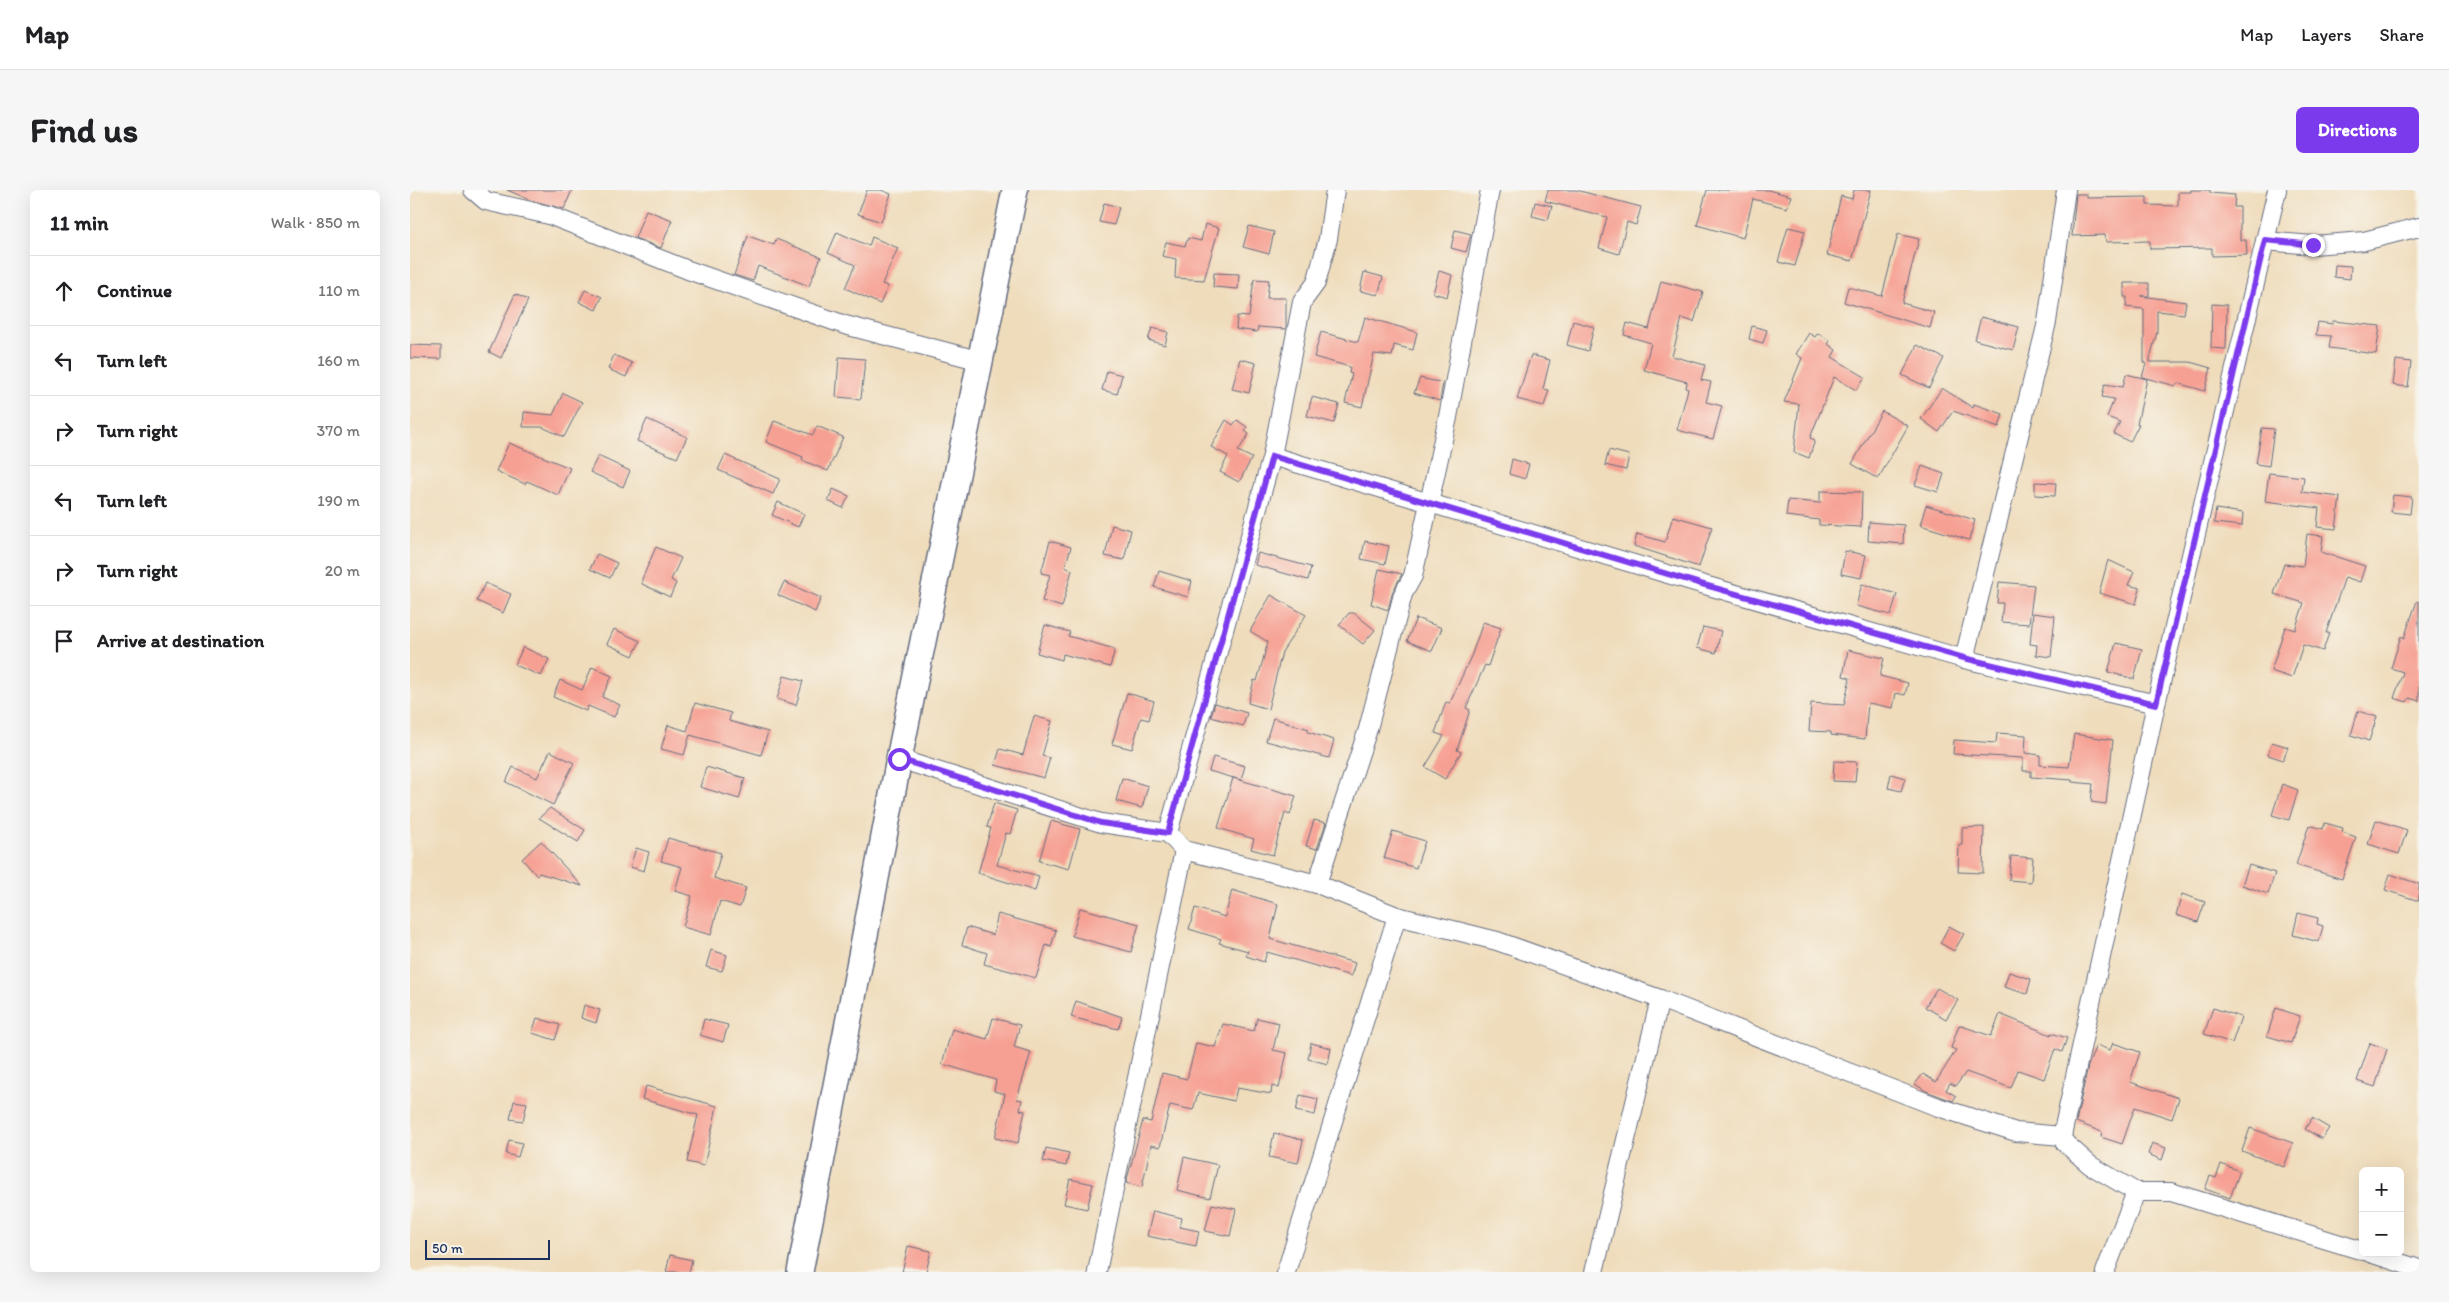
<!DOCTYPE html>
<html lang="en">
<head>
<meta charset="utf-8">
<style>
	:root { --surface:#fff; --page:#f6f6f6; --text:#202124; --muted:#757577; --line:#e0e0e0; --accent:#7c3aed }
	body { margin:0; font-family:Itim,sans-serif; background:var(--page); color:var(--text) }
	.controls { position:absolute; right:15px; bottom:15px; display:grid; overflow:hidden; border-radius:8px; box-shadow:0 5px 20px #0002 }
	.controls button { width:45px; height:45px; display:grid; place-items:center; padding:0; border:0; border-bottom:1px solid var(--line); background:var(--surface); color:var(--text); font:25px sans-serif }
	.scale { position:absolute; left:15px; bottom:12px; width:125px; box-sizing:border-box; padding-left:5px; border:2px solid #1b2f5e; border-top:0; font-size:14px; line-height:18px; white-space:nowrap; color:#1b2f5e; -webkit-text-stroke:4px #f7f3e8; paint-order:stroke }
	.stop { position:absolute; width:15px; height:15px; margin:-11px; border:4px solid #7c3aed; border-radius:50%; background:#fff }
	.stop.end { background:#7c3aed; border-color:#fff; box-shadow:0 1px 5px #0008 }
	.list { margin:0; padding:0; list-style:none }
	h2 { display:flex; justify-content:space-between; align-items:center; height:65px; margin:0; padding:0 20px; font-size:21px }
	h2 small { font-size:16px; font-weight:400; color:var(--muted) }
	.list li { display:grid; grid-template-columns:32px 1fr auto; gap:15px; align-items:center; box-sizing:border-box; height:70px; padding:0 20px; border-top:1px solid var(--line) }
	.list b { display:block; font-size:19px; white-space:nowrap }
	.list em { font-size:16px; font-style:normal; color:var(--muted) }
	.icon { flex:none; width:28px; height:28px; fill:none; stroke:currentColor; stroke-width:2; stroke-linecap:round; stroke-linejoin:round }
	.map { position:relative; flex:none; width:2009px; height:1082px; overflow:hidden; border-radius:8px }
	header { display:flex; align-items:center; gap:30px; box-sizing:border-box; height:70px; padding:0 25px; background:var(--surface); border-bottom:1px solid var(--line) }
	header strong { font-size:24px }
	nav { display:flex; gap:28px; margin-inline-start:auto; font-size:18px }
	.intro { display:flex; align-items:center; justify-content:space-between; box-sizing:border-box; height:120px; padding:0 30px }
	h1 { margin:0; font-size:35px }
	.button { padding:12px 22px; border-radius:8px; background:var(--accent); color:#fff; font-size:18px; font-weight:700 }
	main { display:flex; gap:30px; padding:0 30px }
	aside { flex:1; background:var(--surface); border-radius:8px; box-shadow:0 5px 20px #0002 }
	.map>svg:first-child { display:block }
	.building { fill:#f6a093 }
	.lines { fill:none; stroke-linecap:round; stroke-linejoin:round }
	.minor-casing { stroke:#656c7f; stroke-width:20 }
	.highway-casing { stroke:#656c7f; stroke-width:28 }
	.minor { stroke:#fff; stroke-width:18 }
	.highway { stroke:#fff; stroke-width:25 }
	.route { stroke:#7c3aed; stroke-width:6 }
</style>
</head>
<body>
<header>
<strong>Map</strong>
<nav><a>Map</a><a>Layers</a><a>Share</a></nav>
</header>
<div class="intro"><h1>Find us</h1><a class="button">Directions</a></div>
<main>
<aside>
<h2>11 min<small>Walk · 850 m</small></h2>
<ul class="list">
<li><svg class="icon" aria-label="ahead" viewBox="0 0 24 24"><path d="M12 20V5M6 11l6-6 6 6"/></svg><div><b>Continue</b></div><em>110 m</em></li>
<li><svg class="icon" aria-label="left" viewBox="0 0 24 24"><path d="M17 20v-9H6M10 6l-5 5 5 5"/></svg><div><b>Turn left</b></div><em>160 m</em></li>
<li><svg class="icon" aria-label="right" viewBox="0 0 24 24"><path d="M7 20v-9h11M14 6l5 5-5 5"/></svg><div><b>Turn right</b></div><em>370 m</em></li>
<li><svg class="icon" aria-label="left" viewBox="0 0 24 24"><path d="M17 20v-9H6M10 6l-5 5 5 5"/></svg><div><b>Turn left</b></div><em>190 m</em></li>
<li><svg class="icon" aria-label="right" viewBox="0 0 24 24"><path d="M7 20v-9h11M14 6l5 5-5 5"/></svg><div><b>Turn right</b></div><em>20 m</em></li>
<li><svg class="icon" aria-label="arrive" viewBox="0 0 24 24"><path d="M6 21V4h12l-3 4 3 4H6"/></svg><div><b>Arrive at destination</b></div></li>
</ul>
</aside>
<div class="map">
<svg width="2009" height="1082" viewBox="0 0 2009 1082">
	<rect width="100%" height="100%" fill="#f7f3e8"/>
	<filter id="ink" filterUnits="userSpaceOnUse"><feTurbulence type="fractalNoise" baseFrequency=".02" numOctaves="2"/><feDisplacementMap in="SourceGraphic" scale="10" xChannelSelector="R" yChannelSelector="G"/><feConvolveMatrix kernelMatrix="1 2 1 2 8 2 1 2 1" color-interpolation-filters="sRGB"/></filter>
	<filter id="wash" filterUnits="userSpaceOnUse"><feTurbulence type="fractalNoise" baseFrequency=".0096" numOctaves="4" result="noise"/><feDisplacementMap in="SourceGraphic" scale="20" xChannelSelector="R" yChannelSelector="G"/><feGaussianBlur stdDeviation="1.12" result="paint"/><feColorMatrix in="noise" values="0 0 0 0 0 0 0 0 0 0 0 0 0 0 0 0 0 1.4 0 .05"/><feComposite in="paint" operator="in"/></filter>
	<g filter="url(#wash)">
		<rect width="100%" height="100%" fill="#efdcbb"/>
		<g id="blocks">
			<g class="building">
				<path d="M97,0h65l-8,19 -34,-9z"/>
				<path d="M457,0h14l10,4 -10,28 -23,-8z"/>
				<path d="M1138,0h28l65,17 -5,18 -9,-3 -8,32 -20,-6 8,-31 -62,-16z"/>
				<path d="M1297,0h61l23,6 -4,12 -34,-9 -10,39 -46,-13z"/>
				<path d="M1444,0h17l-19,71 -25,-6 14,-59 11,3z"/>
				<path d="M1781,0h19v3l25,2 -1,12h6v33h6l1,15 -35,1v-8l-62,1v-8l-44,1 -1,-7 -33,1 4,-42h11v4l60,-1v8l31,1v-14h13z"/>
				<path d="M1125,12l17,4 -4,14 -16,-4z"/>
				<path d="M694,13l15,4 -5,18 -15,-3z"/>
				<path d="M236,20l26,10 -11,28 -26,-10z"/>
				<path d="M795,34l14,4 -15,52 -29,-2 1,-19 -14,-3 4,-14 19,4 3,-8 13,3z"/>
				<path d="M839,36l25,6 -5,22 -26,-7z"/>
				<path d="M1378,37l17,4 -10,35 -17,-4z"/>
				<path d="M1045,40l16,4 -5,18 -15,-4z"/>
				<path d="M427,42l32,14 3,-9 26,11 -16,36 6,2 -8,18 -35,-16 10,-23 -27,-12z"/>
				<path d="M1488,44l21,5 -17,64 32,9 -4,16 -86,-26 4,-15 34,9z"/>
				<path d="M338,46l26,9 2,-6 45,18 -12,29 -51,-20 -5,15 -19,-6z"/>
				<path d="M1925,75l16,1 -1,13 -16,-2z"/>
				<path d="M1029,81l13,4 -5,22 -14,-4z"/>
				<path d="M954,82l19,5 -5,18 -18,-4z"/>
				<path d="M804,83l25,1 -1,15 -25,-2z"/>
				<path d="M844,89l15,1 -2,18h19v31l-28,-2 -1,5 -21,-3 1,-13 12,1z"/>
				<path d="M1251,91l42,11 -9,30 -12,-4 -10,38 33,9 -4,15 10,2 -5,20 16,4 -9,33 -36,-9 11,-41 -2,-1 1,-6 -43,-12 7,-27 -27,-8 3,-12 22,6z"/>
				<path d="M1714,93h25v13h-8l45,6 -2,12 -27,-3v21l-8,30h41l21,6 -6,23 -28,-8 -1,3 -34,-9 4,-13 -2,-1v-54l-18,-2 1,-10h-3z"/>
				<path d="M175,100l17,7 -6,13 -17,-8z"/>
				<path d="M105,104l13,6 -27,58 -12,-6z"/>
				<path d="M1802,114l15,1 -1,44 -15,-1z"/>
				<path d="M955,127l52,15 -4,18 -19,-5 -2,11 -18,-2 -12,53 -17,-4 7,-29 -3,-1 1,-6 -36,-10 7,-25 37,10z"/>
				<path d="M1571,127l38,10 -6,23 -38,-10z"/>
				<path d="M1163,131l21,6 -6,24 -21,-6z"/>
				<path d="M1923,131l47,5 -4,28 -47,-6 2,-12 -15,-1 2,-13 14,2z"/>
				<path d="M1342,136l15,4 -4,13 -14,-4z"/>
				<path d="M742,138l16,4 -3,13 -17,-5z"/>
				<path d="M1399,143l6,4 3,-4 12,8 -2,3 8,6 -4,7 33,20 -9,13 -22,-13 -24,61 5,2 -6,18 -15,-6 5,-48 -15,-2 18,-44 -6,-4z"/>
				<path d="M0,155l31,1v13l-31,-1z"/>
				<path d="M1507,155l27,13 -15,30 -27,-13z"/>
				<path d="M204,165l18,8 -6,14 -18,-8z"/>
				<path d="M1121,165l19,5 -7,29 6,1 -5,16 -27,-7z"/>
				<path d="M429,167l26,2 -4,40 -25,-2z"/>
				<path d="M830,169l16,4 -7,30 -17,-4z"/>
				<path d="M1986,170l15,2 -3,25 -15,-2z"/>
				<path d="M697,181l15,4 -5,19 -15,-4z"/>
				<path d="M1716,184l21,5 -10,45h2l-9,18 -16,-8 6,-12 -13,-5 7,-18 -12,-2 3,-13 18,3z"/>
				<path d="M1010,188l23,5 -3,18 -26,-8z"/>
				<path d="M1532,198l31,20 1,-4 29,10 -4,13 -46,-16 -14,21 -18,-13z"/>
				<path d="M153,203l19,9 -18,35 -22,-10h-19l1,-15 29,3z"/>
				<path d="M902,207l27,7 -5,19 -27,-7z"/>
				<path d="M1472,221l26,15 -30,53 -26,-15z"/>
				<path d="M237,229l40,18 -10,21 -40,-17z"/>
				<path d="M816,230l7,5 4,-5 10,7 -2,4 4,3 -11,17 14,7 -13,24 -19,-10 8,-16 -17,-9z"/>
				<path d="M364,231l39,14 4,-9 26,11 -15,34 -26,-11 1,-3 -37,-15z"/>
				<path d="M1852,238l12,1 -5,37 -13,-2z"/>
				<path d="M99,253l61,25 -12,27 -31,-14 -2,3 -29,-13z"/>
				<path d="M1199,260l20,5 -3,15 -21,-5z"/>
				<path d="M315,265l55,24 -7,15 -55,-24z"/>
				<path d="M188,266l32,15 -7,16 -33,-15z"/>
				<path d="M1102,269l17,5 -4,15 -16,-5z"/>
				<path d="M1512,276l22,8 -6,18 -23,-7z"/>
				<path d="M1859,283l35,4 -2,15 38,5 -4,32 -19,-2 2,-19 -54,-7z"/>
				<path d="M1625,292l21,1 -1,13 -20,-1z"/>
				<path d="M423,299l16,7 -6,12 -15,-7z"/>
				<path d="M1410,301l42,1 -1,35 -42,-2v-5l-33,-4 2,-16 32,3z"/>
				<path d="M1983,305l19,2 -2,17 -19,-2z"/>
				<path d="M368,312l26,12 -6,13 -26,-12z"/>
				<path d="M1516,315l49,15 -6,20 -49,-15z"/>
				<path d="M1806,319l27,4 -1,13 -28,-3z"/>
				<path d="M1263,326l39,11 -13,40 -65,-21 3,-12 28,8z"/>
				<path d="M1459,332l35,3 -1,19 -35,-3z"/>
				<path d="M702,335l19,5 -7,30 -19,-4z"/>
				<path d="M1897,344l16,2 -2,16 44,14 -5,16 -15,-5 -19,56h3l-6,18 -20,-6 -11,33 -21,-7 14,-44 10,3 9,-27 -30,-9 10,-30 19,2z"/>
				<path d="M640,351l21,6 -6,20 7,3 -10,37 -20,-6 8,-26 -9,-2z"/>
				<path d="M955,351l24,5 -4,18 -24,-5z"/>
				<path d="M246,357l25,11 -10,22 5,3 -6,14 -28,-13v-5z"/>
				<path d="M1435,361l21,4 -5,23 -20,-4z"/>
				<path d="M848,363l53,14 -3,13 -53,-15z"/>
				<path d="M187,364l20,9 -7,15 -20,-9z"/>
				<path d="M1698,370l26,12 -6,13 12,3 -4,16 -37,-11z"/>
				<path d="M969,379l23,5 -9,17 -5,19 -17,-6z"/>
				<path d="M749,381l33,10 -4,16 -34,-10z"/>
				<path d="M374,392l37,16 -6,14 -37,-17z"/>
				<path d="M1589,392l35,3 -5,39 -28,-2 2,-19h-6z"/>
				<path d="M75,393l26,11 -8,19 -26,-12z"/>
				<path d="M1452,394l35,10 -6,21 -35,-9z"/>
				<path d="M861,405l35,20 -24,37 -14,57 -20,-6 6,-23 3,1 11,-39 -18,-11z"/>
				<path d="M2007,411l2,1v99l-10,-3 -2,4 -13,-4 9,-26 -12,-4 10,-32 3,2z"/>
				<path d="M939,423h5l21,17 -12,14 -24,-19z"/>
				<path d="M1623,423l22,3 -4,41 -15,-2 1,-10 -7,-1z"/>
				<path d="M1006,428l26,10 -10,23 -25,-10z"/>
				<path d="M1073,432l18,6 -13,38 -3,-1 -19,43 4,2 -13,40 4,2 -16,27 -20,-12 19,-31 -9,-3 11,-31 4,1 22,-49z"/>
				<path d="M635,435l25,7 -2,4 47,13 -5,18 -47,-13 -1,6 -25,-7z"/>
				<path d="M1293,437l18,4 -5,22 -19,-5z"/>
				<path d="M204,439l26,12 -7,15 -26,-12z"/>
				<path d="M1706,453l26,6 -8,30 -26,-7z"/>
				<path d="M113,457l26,12 -8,17 -26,-11z"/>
				<path d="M1438,460l36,8 -4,18 28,7 -3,12 -9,-2 -3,15 -25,-5 -3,36 -34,-4v-3l-22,-1 2,-28 33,2 6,-27 -7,-2z"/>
				<path d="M182,477l20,9 -10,21 18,8 -6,12 -26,-11 -2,5 -33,-14 7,-17 22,10z"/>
				<path d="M374,486l19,5 -7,24 -19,-6z"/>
				<path d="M717,503l27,8 -5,19 -8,-2 -9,31 -20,-5z"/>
				<path d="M285,513l36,10 -2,8 39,11 -7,23 -71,-20 -6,20 -23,-6 7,-24 19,6z"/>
				<path d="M805,513l32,10 -4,13 -32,-9z"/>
				<path d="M1948,521l19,6 -8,24 -18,-6z"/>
				<path d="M624,526l18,5 -10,35 8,2 -6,20 -49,-13 5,-16 23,6z"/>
				<path d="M863,528l36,11 -1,3 26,8 -5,18 -63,-17z"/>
				<path d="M1587,543l29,2 -1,18 15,2v10l29,2 5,-33 39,6 -7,64 -15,-2 2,-18 -21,-2v-2l-41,-3v-6h-8v-13l-70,-4 1,-14 42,3z"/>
				<path d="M1862,552l16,5 -5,13 -15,-5z"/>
				<path d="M140,561l24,12 -21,42 -47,-23 7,-15 24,11z"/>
				<path d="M803,567l32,9 -4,14 -32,-9z"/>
				<path d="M1424,571l23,1 -2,20 -22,-1z"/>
				<path d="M296,577l39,11 -6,21 -39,-12z"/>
				<path d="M1481,584l14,4 -4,13 -13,-3z"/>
				<path d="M712,588l26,8 -6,22 -26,-7z"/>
				<path d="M823,588l63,18 -6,19 -5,-2 -12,42 -22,-6 3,-10 -36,-11z"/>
				<path d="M1872,594l16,6 -9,30 -17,-5z"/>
				<path d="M584,613l23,7 -7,24 -4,-1 -9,32 42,11 -4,15 -57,-18 13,-45 -4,-1z"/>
				<path d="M140,618l35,22 -7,12 -39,-24z"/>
				<path d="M904,630l12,3 -9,26 -11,-3z"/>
				<path d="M1966,630l31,10 -8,24 -31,-10z"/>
				<path d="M641,631l29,8 -11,40 -30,-8z"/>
				<path d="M1915,633l18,5 -1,4 14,5 -14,42 -46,-14 13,-40 14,4z"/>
				<path d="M1574,637l-1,46 -25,-1 1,-27h3v-17z"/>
				<path d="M983,641l32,10 -9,27 -32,-10z"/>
				<path d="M258,648l53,15 -7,25 32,10 -6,19 -20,-6 -9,34 -28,-8 9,-31 -17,-5 7,-24 -21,-6z"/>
				<path d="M131,651l41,45 -43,-13 -2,3 -15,-17z"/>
				<path d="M226,658l13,4 -5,19 -14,-4z"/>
				<path d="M1601,666l22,2 -2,24 -22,-2z"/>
				<path d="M1839,675l26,8 -7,21 -26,-9z"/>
				<path d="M1980,684l29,10v17l-34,-11z"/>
				<path d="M822,700l46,14 -8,35 85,24 -4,13 -84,-24 -3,10 -18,-6 2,-5 -29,-8 2,-4 -32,-10 6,-21 30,9z"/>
				<path d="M1772,704l23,8 -7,20 -22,-7z"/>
				<path d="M670,718l59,16 -8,28 -59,-16z"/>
				<path d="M1888,723l20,5 -1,6 6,2 -4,16 -26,-7z"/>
				<path d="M588,724l58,16 -5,17 -5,-2 -10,33 -52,-14 3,-11 -25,-8 5,-18 26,8z"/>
				<path d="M1539,736l15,8 -10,17 -14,-8z"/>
				<path d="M301,760l16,5 -5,16 -16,-4z"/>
				<path d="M1599,782l22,7 -4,15 -23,-7z"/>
				<path d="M1527,798l21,12 -12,19 -21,-12z"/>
				<path d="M666,811l46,16 -4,12 -47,-12z"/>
				<path d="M174,815l16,5 -4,13 -15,-5z"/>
				<path d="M1803,818l28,9 -9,26 -28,-9z"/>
				<path d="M1866,818l24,8 -9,27 -24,-7z"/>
				<path d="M1590,824l51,21v-2l16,5 -5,14 -7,-3 -11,30 -26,-9 -7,18 -45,-16 -10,14 -6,-3 -4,7 10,6 -3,5 -27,-10 -11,-7 8,-10 13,8 20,-32 -5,-2 8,-23 32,11z"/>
				<path d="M127,828l23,7 -5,15 -23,-7z"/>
				<path d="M583,828l27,7 -6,22 17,5 -14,47 5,1 -2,10 5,1 -7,32 -23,-5 10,-44 -11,-3 2,-11 -54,-16 10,-35 35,10z"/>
				<path d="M847,828l22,5 -6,27 14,3 -8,35 -7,-2 -1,8 -34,-6 -3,13 -36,-8 -5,17 -23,-5 -10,42 -9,-2 -9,42 -16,-4 17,-63 8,2 11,-49 25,6 9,-36 19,4 8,-23 31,7z"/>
				<path d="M294,829l24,6 -5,17 -23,-7z"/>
				<path d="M901,853l20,5 -3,16 -20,-5z"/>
				<path d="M1703,853l27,9 -10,30 49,16 -7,21 -37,-12 -13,37 -21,-7 1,-5 -26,-10 12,-56 8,-21 14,5z"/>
				<path d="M1960,853l17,6 -12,38 -18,-6z"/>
				<path d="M236,896l71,20 -13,60 -17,-4 11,-47 -56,-16z"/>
				<path d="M890,905l18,4 -3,16 -19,-4z"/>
				<path d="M104,911l13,2 -4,18 -13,-2z"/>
				<path d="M1902,928l17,10 -7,11 -17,-10z"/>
				<path d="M1840,938l43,15 -9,24 -42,-16z"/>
				<path d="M864,943l29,7 -5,23 -29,-6z"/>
				<path d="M99,950l13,3 -4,14 -12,-3z"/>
				<path d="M1742,953l14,5 -4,12 -14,-6z"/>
				<path d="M636,958l23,5 -3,13 -23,-5z"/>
				<path d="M774,967l34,8 -8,33 -33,-8z"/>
				<path d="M1811,974l19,7 -10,27 -25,-9 5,-13 6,2z"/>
				<path d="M660,989l23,5 -6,25 -23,-5z"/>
				<path d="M802,1014l24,5 -6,27 -25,-5z"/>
				<path d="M743,1021l29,7 -2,9 19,4 -3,15 -49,-10z"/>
				<path d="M498,1056l23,5 -5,21h-24z"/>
				<path d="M260,1065l22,5 -3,12h-23z"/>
			</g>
		</g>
	</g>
	<g filter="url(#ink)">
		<use href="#blocks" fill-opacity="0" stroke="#656c7f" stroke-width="1"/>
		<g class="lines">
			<g class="minor-casing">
				<g id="minor">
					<path d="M63,0l13,11 63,14 139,55 157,55 136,36"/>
					<path d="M1855,51l48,4 51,-4 55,-14"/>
					<path d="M862,266l429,128 263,75 192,45"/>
					<path d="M1554,469l83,-337 19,-132"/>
					<path d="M489,569l202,64 67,10 16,17 133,34 80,32 100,25 163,58 278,108 78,25 46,4 2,6 26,23 46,27h35l192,59"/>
					<path d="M758,643l104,-377 30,-154 14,-19 12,-44 7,-49"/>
					<path d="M907,694l51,-155 35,-135 10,-18 35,-159 42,-227"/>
					<path d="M1652,946l94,-432 121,-514"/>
					<path d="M1960,1063l49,16"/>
					<path d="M687,1082l87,-422"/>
					<path d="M876,1082l111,-356"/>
					<path d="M1184,1082l66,-273"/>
					<path d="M1695,1082l31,-80"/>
				</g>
			</g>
			<g class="highway-casing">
				<path id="highway" d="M390,1082l99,-513 116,-569"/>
			</g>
			<use href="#minor" class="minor"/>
			<use href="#highway" class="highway"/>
		</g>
	</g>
	<g class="lines" filter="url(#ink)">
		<path class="route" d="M489,569l202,64 67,10 104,-377 429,128 263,74 192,46 109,-464 48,5"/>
	</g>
</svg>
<div class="controls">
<button>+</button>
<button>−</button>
</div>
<div class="scale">50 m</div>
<div class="stop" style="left:489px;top:569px"></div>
<div class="stop end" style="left:1903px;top:55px"></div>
</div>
</main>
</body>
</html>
